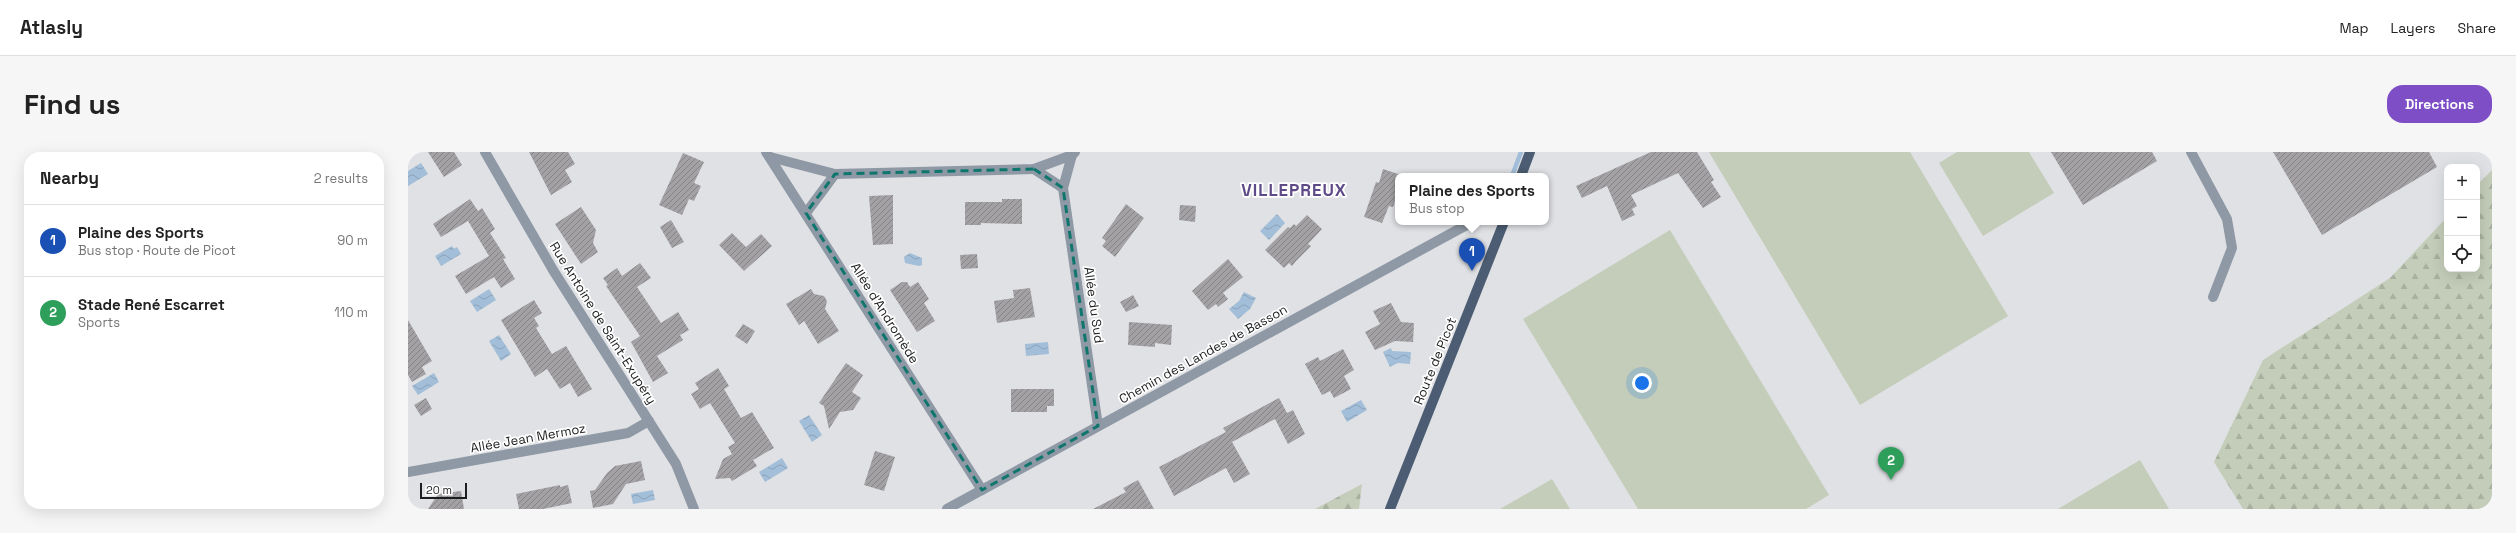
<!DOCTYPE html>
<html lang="en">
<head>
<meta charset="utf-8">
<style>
	:root { --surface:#fff; --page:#f6f6f6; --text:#222; --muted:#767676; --line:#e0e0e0; --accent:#7e4ec7 }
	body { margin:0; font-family:"Space Grotesk",sans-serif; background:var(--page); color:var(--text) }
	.controls { position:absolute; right:12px; top:12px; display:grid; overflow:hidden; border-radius:8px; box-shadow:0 4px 16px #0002 }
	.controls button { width:36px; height:36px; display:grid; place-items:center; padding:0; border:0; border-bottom:1px solid var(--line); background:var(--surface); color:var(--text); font:20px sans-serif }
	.scale { position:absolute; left:12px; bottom:10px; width:47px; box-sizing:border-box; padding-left:4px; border:2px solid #1c1d1e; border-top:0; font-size:11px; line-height:14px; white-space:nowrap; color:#1c1d1e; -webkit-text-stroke:3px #fff; paint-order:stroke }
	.you { position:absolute; left:1234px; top:231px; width:14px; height:14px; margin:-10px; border:3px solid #fff; border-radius:50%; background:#1a73e8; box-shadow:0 0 0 6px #1a73e833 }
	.badge { display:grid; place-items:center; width:26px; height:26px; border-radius:50%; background:var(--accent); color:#fff; font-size:13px; font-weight:700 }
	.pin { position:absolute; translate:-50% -33px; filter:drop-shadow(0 1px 2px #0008) }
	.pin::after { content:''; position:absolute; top:21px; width:14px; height:12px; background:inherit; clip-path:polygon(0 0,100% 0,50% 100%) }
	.popup { position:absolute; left:987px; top:21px; width:154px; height:52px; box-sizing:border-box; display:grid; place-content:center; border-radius:8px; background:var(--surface); filter:drop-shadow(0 1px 3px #0005); font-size:13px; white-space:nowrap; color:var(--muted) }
	.popup b { font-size:15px; color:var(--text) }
	.popup::after { content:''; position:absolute; left:50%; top:100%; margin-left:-8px; border:8px solid transparent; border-top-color:var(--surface) }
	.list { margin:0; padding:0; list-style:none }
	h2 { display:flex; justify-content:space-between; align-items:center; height:52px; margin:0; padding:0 16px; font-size:17px }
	h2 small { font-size:13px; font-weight:400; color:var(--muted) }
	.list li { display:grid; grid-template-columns:26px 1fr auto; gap:12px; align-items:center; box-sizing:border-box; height:72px; padding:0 16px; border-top:1px solid var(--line) }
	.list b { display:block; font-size:15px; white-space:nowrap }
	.list p { margin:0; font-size:13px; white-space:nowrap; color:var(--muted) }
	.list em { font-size:13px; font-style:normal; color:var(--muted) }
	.icon { flex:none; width:22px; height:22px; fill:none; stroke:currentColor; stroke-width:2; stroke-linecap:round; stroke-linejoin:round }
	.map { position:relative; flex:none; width:2084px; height:357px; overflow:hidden; border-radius:16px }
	header { display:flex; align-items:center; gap:24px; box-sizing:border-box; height:56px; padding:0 20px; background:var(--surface); border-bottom:1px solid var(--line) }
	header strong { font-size:19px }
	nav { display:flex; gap:22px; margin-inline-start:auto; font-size:14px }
	.intro { display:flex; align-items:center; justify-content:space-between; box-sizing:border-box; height:96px; padding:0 24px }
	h1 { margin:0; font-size:28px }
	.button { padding:10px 18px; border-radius:16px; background:var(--accent); color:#fff; font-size:14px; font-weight:700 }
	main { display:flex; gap:24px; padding:0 24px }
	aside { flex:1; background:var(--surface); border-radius:16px; box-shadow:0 4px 16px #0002 }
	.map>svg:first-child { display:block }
	.forest { fill:url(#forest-firs) }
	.park { fill:#c4cdb9 }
	.water { fill:url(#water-waves) }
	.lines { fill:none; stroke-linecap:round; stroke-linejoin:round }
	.stream { stroke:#a2bed8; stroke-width:4.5 }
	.building { fill:url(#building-hatch) }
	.minor { stroke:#8f98a5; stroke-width:10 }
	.major { stroke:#4c5c72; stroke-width:10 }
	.marked { fill:none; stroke:#0f766e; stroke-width:3; stroke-dasharray:8 5; stroke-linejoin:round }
	.labels { text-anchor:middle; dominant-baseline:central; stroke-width:3.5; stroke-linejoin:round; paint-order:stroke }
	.street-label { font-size:13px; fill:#1c1d1e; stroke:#fff }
	.district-label { font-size:17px; font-weight:bold; letter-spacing:1px; fill:#5f4a88; stroke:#fff }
</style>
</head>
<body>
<header>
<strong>Atlasly</strong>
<nav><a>Map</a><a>Layers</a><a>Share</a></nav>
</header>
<div class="intro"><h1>Find us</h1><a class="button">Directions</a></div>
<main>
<aside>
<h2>Nearby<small>2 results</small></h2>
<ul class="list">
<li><span class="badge" style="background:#1a4fb4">1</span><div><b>Plaine des Sports</b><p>Bus stop · Route de Picot</p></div><em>90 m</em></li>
<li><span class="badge" style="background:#2e9e5b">2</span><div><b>Stade René Escarret</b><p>Sports</p></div><em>110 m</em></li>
</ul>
</aside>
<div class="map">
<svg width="2084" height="357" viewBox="0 0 2084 357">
	<defs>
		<pattern id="forest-firs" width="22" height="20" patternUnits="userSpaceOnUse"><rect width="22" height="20" fill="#c4cdb9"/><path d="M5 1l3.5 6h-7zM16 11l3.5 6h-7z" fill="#a8b09f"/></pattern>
		<pattern id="water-waves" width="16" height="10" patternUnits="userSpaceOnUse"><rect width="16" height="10" fill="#a2bed8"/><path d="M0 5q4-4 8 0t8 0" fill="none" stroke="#8ba3b9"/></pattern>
		<pattern id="building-hatch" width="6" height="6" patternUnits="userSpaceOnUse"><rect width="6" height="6" fill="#a3a1a4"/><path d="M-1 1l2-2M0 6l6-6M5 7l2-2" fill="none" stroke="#848385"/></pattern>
	</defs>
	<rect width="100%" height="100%" fill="#dfe1e4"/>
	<g class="forest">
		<path d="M2084,18v339h-249l-29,-47 49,-102 127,-82 57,-61v52h30v-84z"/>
		<path d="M954,332l-3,25h-44z"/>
	</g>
	<g class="park">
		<path d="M1301,0h201l98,164 -148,89z"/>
		<path d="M1549,0h72l25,41 -71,43 -44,-73z"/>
		<path d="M1262,78l159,265 -23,14h-168l-115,-190z"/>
		<path d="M1732,308l29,49h-111z"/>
		<path d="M1144,327l18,30h-70z"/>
	</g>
	<g class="water">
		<path d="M13,11l7,11 -20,12v-15z"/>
		<path d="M869,62l8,9 -16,17 -9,-9z"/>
		<path d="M44,94l2,3 3,-2 4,7 -20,12 -6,-10z"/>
		<path d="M502,101l12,5v7l-3,1 -14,-3 -1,-6z"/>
		<path d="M81,137l7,11 -19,12 -7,-11z"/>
		<path d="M836,140l12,6 -6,11 -12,10 -9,-10 10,-8z"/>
		<path d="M91,183l12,19 -10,7 -12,-20z"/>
		<path d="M640,190l1,12 -23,2 -1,-12z"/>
		<path d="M983,196l1,3 19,1 -1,12 -12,-1 -8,4 -7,-15z"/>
		<path d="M26,221l5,9 -21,13 -6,-9z"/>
		<path d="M953,248l6,10 -20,12 -6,-11z"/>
		<path d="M401,263l13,20 -10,7 -13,-21z"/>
		<path d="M374,306l6,10 -23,14 -6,-10z"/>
		<path d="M245,338l2,10 -22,4 -2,-10z"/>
	</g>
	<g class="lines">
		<path class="stream" d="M1104,24l9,-24"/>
	</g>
	<g class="building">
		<path d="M20,0h26l8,13 -18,12z"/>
		<path d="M121,0h39l7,12 -10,6 7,12 -21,13z"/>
		<path d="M1243,0h46l17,28 -3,2 10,15 -18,11 -25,-35 -47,22 6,11 -5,3 3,6 -13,6 -15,-35 -25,12 -6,-12z"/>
		<path d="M1643,0h101l5,9 -74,44z"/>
		<path d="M1865,0h156l8,15 -115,68z"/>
		<path d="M275,1l21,9 -10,21 7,3 -7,15 -5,-2 -7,16 -23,-10z"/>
		<path d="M975,17l15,5v18l-5,15 -4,-1 -7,17 -18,-6 12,-35 3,1z"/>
		<path d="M485,43v49l-20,1 -4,-49z"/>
		<path d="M62,47l8,12 4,-3 13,21 -5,4 16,25 -3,1 12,20 -14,9 -7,-11 -28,17 -11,-18 34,-20 -21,-35 -27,16 -8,-13z"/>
		<path d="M594,47h20v25l-41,-1v2h-16v-23h37z"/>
		<path d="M718,52l18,14 -29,39 -13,-11 4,-5 -4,-3z"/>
		<path d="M772,53l16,1 -1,16 -16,-2z"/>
		<path d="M173,55l15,23 -3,13 5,9 -17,12 -26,-40z"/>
		<path d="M899,63l15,14 -14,15 3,2 -14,14 -5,6 -3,-3 -5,5 -19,-18 23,-23 2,1 4,-4 2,2z"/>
		<path d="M263,68l13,22 -12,6 -12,-21z"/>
		<path d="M324,81l14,14 15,-13 11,12 -28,25 -25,-26z"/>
		<path d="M569,102l1,14 -17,1 -1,-14z"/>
		<path d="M820,107l15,18 -20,16 5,6 -10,8 -2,-3 -8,6 -16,-19z"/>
		<path d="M232,111l11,15 -14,9 24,36 17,-11 11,18 -9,5 3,5 -26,16 11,17 -15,9 -22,-40 9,-6 -34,-50 2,-1 -5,-7 14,-10 5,8z"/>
		<path d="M494,130h5l3,5 8,-5 11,17 -5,4 11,18 -18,11 -27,-42z"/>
		<path d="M622,136l5,29 -38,6 -3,-22 20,-3 -1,-8z"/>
		<path d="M403,137l3,5 10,2 3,5 -2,8 14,22 -21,13 -14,-23 -5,4 -13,-21z"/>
		<path d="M725,143l6,11 -13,6 -6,-10z"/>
		<path d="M126,148l8,13 -8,5 5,8 -3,2 16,26 14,-8 26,43 -14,8 -8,-14 -10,6 -13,-20 -12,8 -34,-57z"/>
		<path d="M983,151l10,19 13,1 -1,19 -18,-1 -20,9 -10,-18 15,-8 -7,-13z"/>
		<path d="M0,168l24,41 -10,6 4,7 -14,8 -4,-7z"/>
		<path d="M721,170l43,3 -1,20 -16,-2v4l-27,-2z"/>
		<path d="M335,172l12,7 -8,13 -12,-8z"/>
		<path d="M935,197l11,21 -10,6 7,13 -17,9 -4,-7 -8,4 -17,-31 13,-7 2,4z"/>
		<path d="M438,211l17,12 -11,17 9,6 -8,12 -13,2 -11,17 -5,-23 -5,-3z"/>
		<path d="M310,216l11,18 -5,3 17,29 11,-6 22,36 -21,12 4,6 -25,15 -2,-3 -15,1 8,-20 9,-5 -4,-7 7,-4 -25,-40 -10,6 -9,-15 8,-5 -4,-6z"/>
		<path d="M603,237h43v17h-7v6h-36z"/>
		<path d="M18,246l6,11 -11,7 -7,-11z"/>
		<path d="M871,246l8,15 6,-3 12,24 -17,10 -13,-25 -43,23 18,32 -16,9 -8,-15 -52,28 -15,-29 67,-35 -3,-4z"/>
		<path d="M467,299l20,6 -11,34 -20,-6z"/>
		<path d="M233,309l4,19 -19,4 -13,20 -20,4 -3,-17 5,-1 12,-17 8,-7z"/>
		<path d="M730,328l16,29h-61l33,-17 -3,-4z"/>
		<path d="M152,333v2l8,-2 4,18 -29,6h-24l-3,-15z"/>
		<path d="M53,339l3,18h-36l10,-15z"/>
	</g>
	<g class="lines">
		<g class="minor">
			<path d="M77,0l68,118 123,194 18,45"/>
			<path d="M358,0l216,338"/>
			<path d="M1783,0l36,67 5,29 -19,49"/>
			<path d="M664,3l-9,33 35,238"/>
			<path d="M362,5l65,17 199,-5 38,-14 3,-3"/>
			<path d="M626,17l29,19"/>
			<path d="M398,61l29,-39"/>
			<path d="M0,320l220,-39 21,-12"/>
			<path d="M539,357l525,-287"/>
		</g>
		<g class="major">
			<path d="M1113,24l9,-24"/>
			<path d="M982,357l114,-287"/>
		</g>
	</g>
	<path class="marked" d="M626,17l29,19 35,238 -116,64 -176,-277 29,-39z"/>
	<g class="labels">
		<g class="street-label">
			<text transform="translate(686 153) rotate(82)">Allée du Sud</text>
			<text transform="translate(477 161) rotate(58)">Allée d'Andromède</text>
			<text transform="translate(195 171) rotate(58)">Rue Antoine de Saint-Exupéry</text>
			<text transform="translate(795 202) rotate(-29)">Chemin des Landes de Basson</text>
			<text transform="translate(1027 209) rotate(-68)">Route de Picot</text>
			<text transform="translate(120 286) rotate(-10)">Allée Jean Mermoz</text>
		</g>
		<g class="district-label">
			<text x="886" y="38">VILLEPREUX</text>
		</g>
	</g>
</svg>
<div class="controls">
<button>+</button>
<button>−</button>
<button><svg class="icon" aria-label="locate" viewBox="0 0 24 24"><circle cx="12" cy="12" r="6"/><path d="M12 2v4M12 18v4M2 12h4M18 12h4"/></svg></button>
</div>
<div class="scale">20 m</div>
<div class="you"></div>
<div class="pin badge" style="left:1064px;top:119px;background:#1a4fb4">1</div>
<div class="popup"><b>Plaine des Sports</b>Bus stop</div>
<div class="pin badge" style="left:1483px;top:328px;background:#2e9e5b">2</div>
</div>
</main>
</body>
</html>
